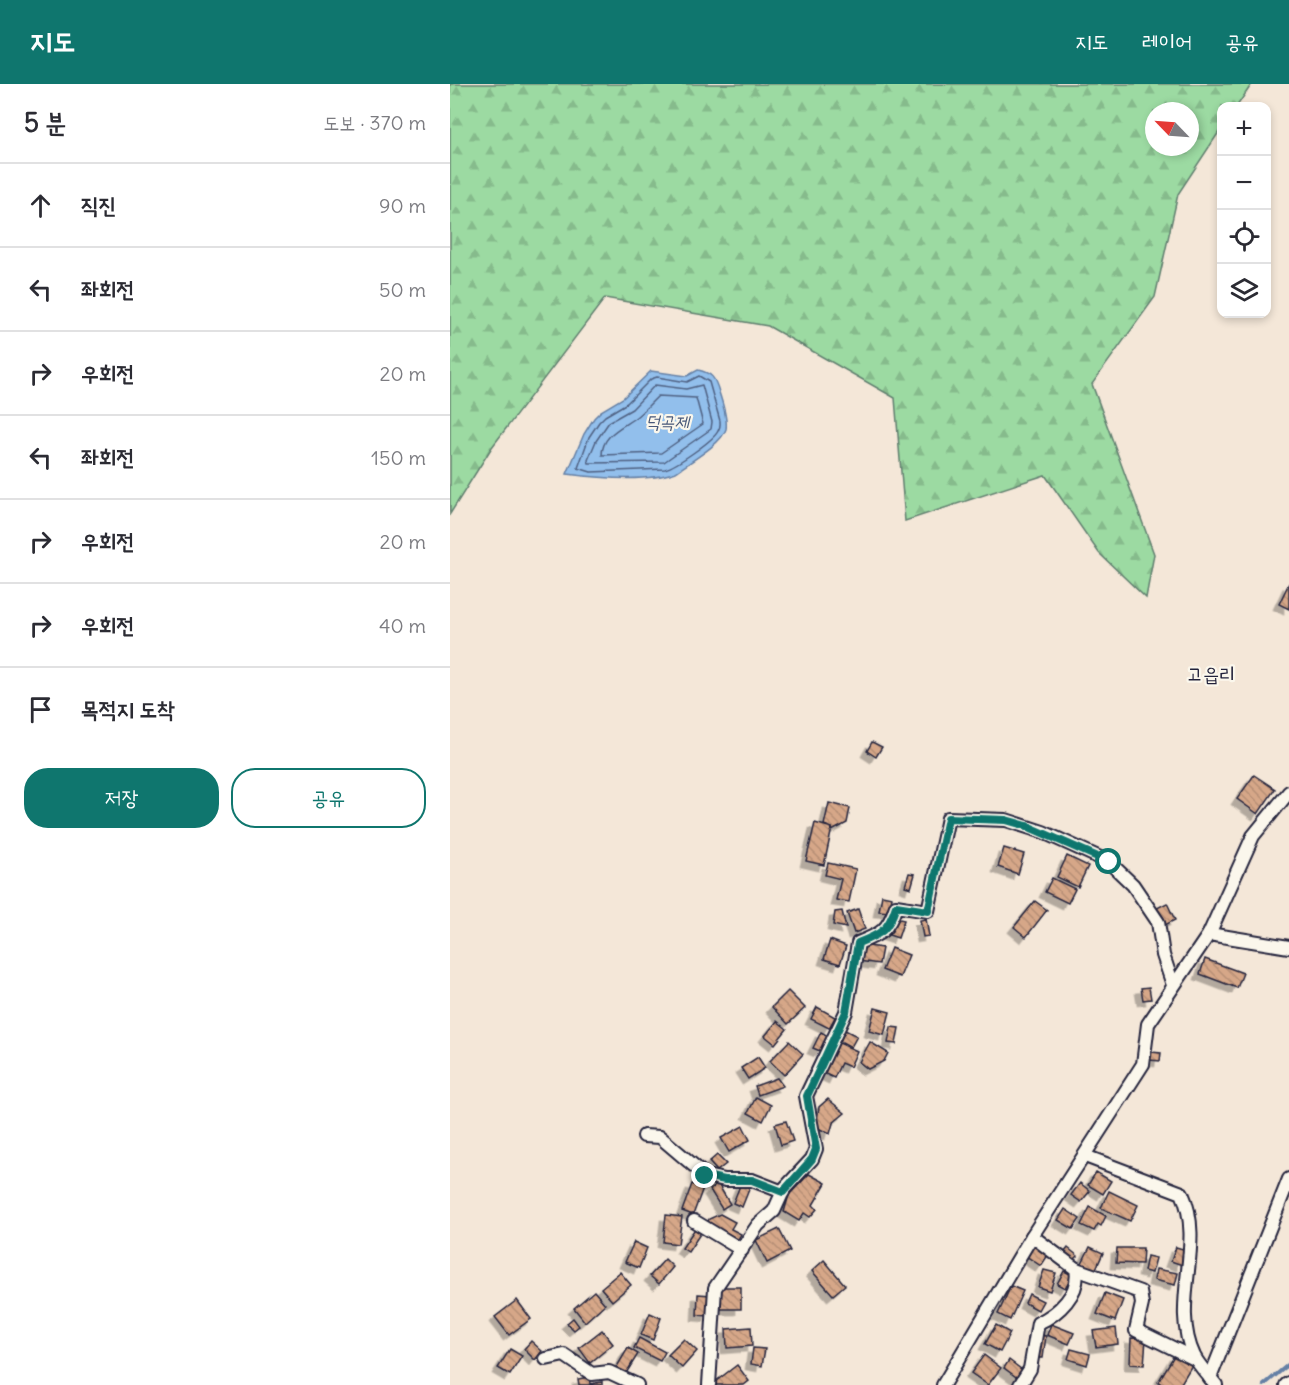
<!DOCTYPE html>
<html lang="ko">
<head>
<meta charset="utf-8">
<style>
	:root { --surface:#fff; --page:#f2f2f3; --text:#2b2b33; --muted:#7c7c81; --line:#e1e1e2; --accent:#0f766e }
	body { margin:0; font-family:Delius,"Poor Story",sans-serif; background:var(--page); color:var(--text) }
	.controls { position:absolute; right:18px; top:18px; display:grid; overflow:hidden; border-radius:12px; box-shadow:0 3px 9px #0003 }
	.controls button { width:54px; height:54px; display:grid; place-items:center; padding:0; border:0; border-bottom:2px solid var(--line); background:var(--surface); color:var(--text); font:30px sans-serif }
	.compass { position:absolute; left:695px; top:18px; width:54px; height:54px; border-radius:50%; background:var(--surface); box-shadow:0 3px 9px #0003; rotate:295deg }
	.stop { position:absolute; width:18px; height:18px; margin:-14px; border:4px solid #0f766e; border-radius:50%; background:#fff }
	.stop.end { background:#0f766e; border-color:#fff; box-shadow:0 2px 6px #0008 }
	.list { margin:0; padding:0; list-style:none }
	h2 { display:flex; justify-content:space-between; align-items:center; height:78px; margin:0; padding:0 24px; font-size:26px }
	h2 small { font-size:20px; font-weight:400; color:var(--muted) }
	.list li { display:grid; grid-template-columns:39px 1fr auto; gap:18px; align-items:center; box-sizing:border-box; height:84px; padding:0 24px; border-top:2px solid var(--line) }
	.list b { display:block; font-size:22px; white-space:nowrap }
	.list em { font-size:20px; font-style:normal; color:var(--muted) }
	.actions { display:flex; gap:12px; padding:18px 24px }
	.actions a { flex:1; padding:14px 0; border:2px solid var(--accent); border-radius:24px; text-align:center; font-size:21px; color:var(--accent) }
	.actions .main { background:var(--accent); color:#fff }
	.icon { flex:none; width:33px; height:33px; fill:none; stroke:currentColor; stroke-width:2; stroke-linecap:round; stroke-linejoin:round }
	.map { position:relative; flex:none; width:839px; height:1301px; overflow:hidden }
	header { display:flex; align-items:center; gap:36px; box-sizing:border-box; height:84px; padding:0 30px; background:var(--accent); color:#fff }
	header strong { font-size:28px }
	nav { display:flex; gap:33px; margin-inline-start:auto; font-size:21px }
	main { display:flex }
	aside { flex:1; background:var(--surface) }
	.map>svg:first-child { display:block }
	.forest { fill:url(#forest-firs); stroke:#5f7e6e; stroke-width:1.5; fill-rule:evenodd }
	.water { fill:#92bfec; stroke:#6580a5; stroke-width:1.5 }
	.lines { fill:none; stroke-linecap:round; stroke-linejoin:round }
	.shore { stroke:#4f6182; stroke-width:1.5 }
	.stream { stroke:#6580a5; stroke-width:4 }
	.building { fill:url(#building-back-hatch); stroke:#22223b; stroke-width:1.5; filter:url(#shadow) }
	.minor-casing { stroke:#22223b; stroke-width:16 }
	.minor { stroke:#fbf7ec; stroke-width:12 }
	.route { stroke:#0f766e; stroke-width:8 }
	.labels { text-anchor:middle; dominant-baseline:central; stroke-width:4.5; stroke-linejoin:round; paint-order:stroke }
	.water-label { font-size:18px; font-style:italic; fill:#495979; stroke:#fbf7ec }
	.quarter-label { font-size:20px; fill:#22223b; stroke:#fbf7ec }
</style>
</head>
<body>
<header>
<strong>지도</strong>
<nav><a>지도</a><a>레이어</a><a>공유</a></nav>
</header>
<main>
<aside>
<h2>5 분<small>도보 · 370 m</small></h2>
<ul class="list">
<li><svg class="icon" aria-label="ahead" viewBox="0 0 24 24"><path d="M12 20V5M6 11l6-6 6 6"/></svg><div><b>직진</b></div><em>90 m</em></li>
<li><svg class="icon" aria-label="left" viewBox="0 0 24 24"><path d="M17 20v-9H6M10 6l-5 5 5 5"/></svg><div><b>좌회전</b></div><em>50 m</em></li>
<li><svg class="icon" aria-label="right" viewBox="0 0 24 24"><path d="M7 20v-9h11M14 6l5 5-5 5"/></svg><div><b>우회전</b></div><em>20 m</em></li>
<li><svg class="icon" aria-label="left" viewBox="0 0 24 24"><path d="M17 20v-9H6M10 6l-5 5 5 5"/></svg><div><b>좌회전</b></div><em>150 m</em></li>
<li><svg class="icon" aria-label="right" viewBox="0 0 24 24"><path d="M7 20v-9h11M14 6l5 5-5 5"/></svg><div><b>우회전</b></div><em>20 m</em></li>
<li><svg class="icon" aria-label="right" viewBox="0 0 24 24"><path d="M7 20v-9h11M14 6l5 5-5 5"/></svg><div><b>우회전</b></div><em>40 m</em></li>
<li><svg class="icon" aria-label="arrive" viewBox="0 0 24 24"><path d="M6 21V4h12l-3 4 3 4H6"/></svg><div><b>목적지 도착</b></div></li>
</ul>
<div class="actions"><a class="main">저장</a><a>공유</a></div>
</aside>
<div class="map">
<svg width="839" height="1301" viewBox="0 0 839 1301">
	<defs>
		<pattern id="forest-firs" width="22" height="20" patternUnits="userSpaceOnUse" patternTransform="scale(1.5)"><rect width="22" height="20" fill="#9cdaa2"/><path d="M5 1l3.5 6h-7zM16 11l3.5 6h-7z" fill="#86bb8c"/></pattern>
		<pattern id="building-back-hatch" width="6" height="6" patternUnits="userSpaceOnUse" patternTransform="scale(1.5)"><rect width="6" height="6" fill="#d6a788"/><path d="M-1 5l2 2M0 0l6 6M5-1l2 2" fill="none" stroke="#b78f76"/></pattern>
		<filter id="shadow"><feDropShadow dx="-5.5" dy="5.5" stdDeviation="0" flood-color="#0004"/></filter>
	</defs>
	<rect width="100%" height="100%" fill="#f4e7d8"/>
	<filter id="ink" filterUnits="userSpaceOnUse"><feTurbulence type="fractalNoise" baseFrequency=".0167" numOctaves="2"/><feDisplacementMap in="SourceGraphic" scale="12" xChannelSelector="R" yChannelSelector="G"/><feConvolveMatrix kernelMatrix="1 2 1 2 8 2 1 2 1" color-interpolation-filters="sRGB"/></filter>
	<g filter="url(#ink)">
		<path class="forest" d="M0,0h802l-15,22h-15l-1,23 -43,65 -23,103 -63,87 62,170 -8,44 -47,-45 -54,-78 -140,46 -10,-123 -127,-72 -163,-28 -113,149 -42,67zM704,27h36v36h-36z"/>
		<path class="water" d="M248,286c14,3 17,8 21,22 3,10 9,26 7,37 -4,15 -38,34 -50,43 -30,11 -78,6 -109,2l17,-40 10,-16 7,-7 22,-13 28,-27 36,5z"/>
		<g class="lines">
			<g class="shore">
				<path d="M249,292l10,6 11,39c0,5 1,5 -2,10 -4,9 -42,35 -53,38l-74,3 -13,-4 11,-31 10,-15 6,-6 22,-13 24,-24 6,-2 30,5z"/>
				<path d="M205,301l31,4 16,-4 10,37 -1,7 -47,33 -75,1 -1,-3 8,-19 13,-19 23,-13z"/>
				<path d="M208,312l38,2 7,26 -42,29 -59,2c0,-21 21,-28 34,-38 8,-6 15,-14 22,-21z"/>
			</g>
			<path class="stream" d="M814,1301l25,-21"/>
		</g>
		<g class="building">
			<path d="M839,499v26l-10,-5z"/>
			<path d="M422,658l10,5 -6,10 -9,-6z"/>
			<path d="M804,691l21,14 -17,25 -21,-15z"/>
			<path d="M379,719l21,5 -3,15 -15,8v-3l-8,-3z"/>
			<path d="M365,739l17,5 -8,37 -18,-4z"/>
			<path d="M554,764l20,6 -6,20 -20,-7z"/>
			<path d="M617,772l21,10 -10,21 -21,-10z"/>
			<path d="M378,779l28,6 -7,33 -13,-2 5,-21 -16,-4z"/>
			<path d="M459,789l6,1 -4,14 -6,-2z"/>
			<path d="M602,794l23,11 -7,14 -23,-11z"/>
			<path d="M432,811l10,2 -3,15 -10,-1z"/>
			<path d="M585,817l12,9 -21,27 -12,-10z"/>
			<path d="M717,819l8,17 -10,5 -8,-17z"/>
			<path d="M408,825l7,20 -11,4 -7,-20z"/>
			<path d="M392,827l4,17 -13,-3 2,-13z"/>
			<path d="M445,834l9,2 -6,18 -9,-3z"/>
			<path d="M476,835l3,17 -6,1 -3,-17z"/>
			<path d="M380,856l16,6 -6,18 -16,-5z"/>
			<path d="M412,861l20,3 -3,16 -20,-3z"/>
			<path d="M441,864l18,7 -9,22 -18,-7z"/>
			<path d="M755,875l38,14 -6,15 -37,-14z"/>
			<path d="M699,903l2,12 -8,1 -2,-12z"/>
			<path d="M338,907l17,17 -17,16 -16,-17z"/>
			<path d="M367,923l18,10 -6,11 -18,-9z"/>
			<path d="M425,924l15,4 -6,23 -15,-4z"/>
			<path d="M327,937l10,8 -12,15 -10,-8z"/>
			<path d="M441,943l8,1 -3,16 -8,-1z"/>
			<path d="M395,946l12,6 -6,11 -11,-6z"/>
			<path d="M371,948l7,4 -8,15 -7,-3z"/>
			<path d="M339,957l14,13 -19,21 -14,-14z"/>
			<path d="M387,958l20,9 -7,16 -9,-4 -7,15 -11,-5z"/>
			<path d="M420,958l18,11 -4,8 -16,8 -9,-7z"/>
			<path d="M701,968l10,1 -1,8 -10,-1z"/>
			<path d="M308,973l7,11 -17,11 -7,-11z"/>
			<path d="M327,994l6,8 -25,9 -3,-9z"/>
			<path d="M306,1013l15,8 -8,16 -15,-8z"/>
			<path d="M378,1015l17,14 -12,10 -3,11 -14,-7 3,-20z"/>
			<path d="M336,1037l7,20 -12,4 -6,-21z"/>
			<path d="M293,1042l7,14 -21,12 -8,-14z"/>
			<path d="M267,1071l9,9 -9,7 -8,-9z"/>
			<path d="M646,1088l15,9 -8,13 -15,-9z"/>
			<path d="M359,1090l17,9 -13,22 4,4 -7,8 -6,-4 -5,8 -15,-9 5,-17z"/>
			<path d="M291,1099l9,4 -8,20 -9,-4z"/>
			<path d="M630,1099l10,8 -9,11 -10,-7z"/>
			<path d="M242,1100l11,4 -10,27 -11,-4z"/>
			<path d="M268,1100l12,20 -8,5 -12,-19z"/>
			<path d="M659,1107l29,14 -8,16 -29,-13z"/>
			<path d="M640,1123l16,9 -5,10 -3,-2 -4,7 -13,-6z"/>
			<path d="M615,1125l15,10 -7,10 -15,-9z"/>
			<path d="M270,1130l15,8 -4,7 10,5 -4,7 -31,-15 3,-7z"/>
			<path d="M216,1131l16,2 -4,27 -15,-2z"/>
			<path d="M246,1143l6,4 -14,21 -6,-4z"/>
			<path d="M329,1145l11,22 -23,12 -11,-23z"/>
			<path d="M184,1158l13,6 -8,20 -14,-6z"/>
			<path d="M584,1159l16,9 -9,14 -15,-10z"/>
			<path d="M640,1163l13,6 -8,18 -14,-6z"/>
			<path d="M726,1163l7,2 -1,16 -11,-4z"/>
			<path d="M618,1164l10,8 -5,5 -9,-8z"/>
			<path d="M667,1164h26l-1,16 -26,-1z"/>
			<path d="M697,1172l9,2 -4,15 -8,-2z"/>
			<path d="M215,1175l8,8 -14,17 -9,-8z"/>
			<path d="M374,1176l21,25 -12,10 -21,-24z"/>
			<path d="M706,1185l22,4 -3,12 -21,-5z"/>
			<path d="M594,1186l12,3 -6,18 -12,-4z"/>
			<path d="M614,1187l8,4 -7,13 -8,-4z"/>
			<path d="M170,1188l11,13 -19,16 -11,-13z"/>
			<path d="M561,1202l12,5 -13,29 -12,-6z"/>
			<path d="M271,1203h20v22h-21z"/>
			<path d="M144,1207l11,13 -20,18 -11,-14z"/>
			<path d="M655,1209l18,7 -8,21 -18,-7z"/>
			<path d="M248,1210l13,1 -2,21 -12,-1z"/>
			<path d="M579,1210l14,7 -5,9 -13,-7z"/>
			<path d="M67,1216l14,19 -22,16 -14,-18z"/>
			<path d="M200,1229l11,5 -8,22 -12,-5z"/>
			<path d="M123,1234l6,8 -5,4 -7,-7z"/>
			<path d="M601,1240l23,9 -5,11 -22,-9z"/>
			<path d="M546,1241l14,8 -10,19 -15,-8z"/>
			<path d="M301,1243l1,19 -25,2 -1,-19z"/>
			<path d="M666,1244l2,16 -22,3 -3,-16z"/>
			<path d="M152,1246l11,14 -23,19 -11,-15z"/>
			<path d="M588,1251l8,1 -3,22h-8z"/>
			<path d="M189,1254l26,14 -5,9 -26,-13z"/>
			<path d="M681,1254l15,1 -2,26 -14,-1z"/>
			<path d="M234,1255l13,12 -15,17 -14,-13z"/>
			<path d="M81,1257l11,10 -7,9 -11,-11z"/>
			<path d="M178,1264l10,6 -13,21 -10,-5z"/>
			<path d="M303,1264l12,1 -3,17 -11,-2z"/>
			<path d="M60,1265l12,7 -12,19 -12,-7z"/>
			<path d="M621,1265l19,5 -3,11 -19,-6z"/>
			<path d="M725,1270l17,11 -12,20h-17l-5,-3z"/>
			<path d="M534,1271l17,13 -13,17 -17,-12z"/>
			<path d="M559,1276l16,12 -6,7 -15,-11z"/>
			<path d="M287,1281l12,16 -5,4h-33z"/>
			<path d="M139,1293l1,7 12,-2v3h-23l-1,-6z"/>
		</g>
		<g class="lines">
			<g class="minor-casing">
				<g id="minor">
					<path d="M759,850l44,-98 36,-44"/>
					<path d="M194,1052l16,1 46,39 19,4h27l31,12"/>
					<path d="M635,1072l97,37c24,52 -13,110 12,163 5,10 15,20 22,29"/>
					<path d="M244,1137l48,29"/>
					<path d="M626,1185l64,23 2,12 -6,26 59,29"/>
					<path d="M96,1275l18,-4 28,19 17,-2 28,13"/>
					<path d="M760,1294l79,-199"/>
					<path d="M259,1301l6,-97 43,-63 16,-14 10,-22 28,-30 4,-10 -10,-53 40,-84 12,-69c23,-9 30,-12 38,-37l32,5 20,-93 58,2 37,12 66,30 24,23 25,37 5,33 10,30"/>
					<path d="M493,1301l89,-149 111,-172 5,-40 61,-90 80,13"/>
					<path d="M570,1301l10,-16 8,-46c20,-9 43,-30 38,-54l-44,-33"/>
					<path d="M836,1301l3,-2"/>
				</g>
			</g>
			<use href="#minor" class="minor"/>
		</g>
	</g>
	<g class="lines" filter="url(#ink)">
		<path class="route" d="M255,1092l20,4h27l31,12 29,-33 4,-10 -9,-53 39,-84 12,-69c23,-9 30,-12 38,-37l32,5 20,-93 58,2 21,6 82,36"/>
	</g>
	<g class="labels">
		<g class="water-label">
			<text x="217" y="337">덕곡제</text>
		</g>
		<g class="quarter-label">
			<text x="761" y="589">고읍리</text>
		</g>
	</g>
</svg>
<div class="controls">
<button>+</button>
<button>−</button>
<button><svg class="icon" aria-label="locate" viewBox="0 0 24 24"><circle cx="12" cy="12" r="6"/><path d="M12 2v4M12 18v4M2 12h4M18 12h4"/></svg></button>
<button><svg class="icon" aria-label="layers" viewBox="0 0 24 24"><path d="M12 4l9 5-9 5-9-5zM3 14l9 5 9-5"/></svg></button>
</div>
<svg class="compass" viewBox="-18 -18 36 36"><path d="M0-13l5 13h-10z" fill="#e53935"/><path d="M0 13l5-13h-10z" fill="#7c7c81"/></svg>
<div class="stop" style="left:659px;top:778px"></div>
<div class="stop end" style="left:255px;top:1092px"></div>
</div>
</main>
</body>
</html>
